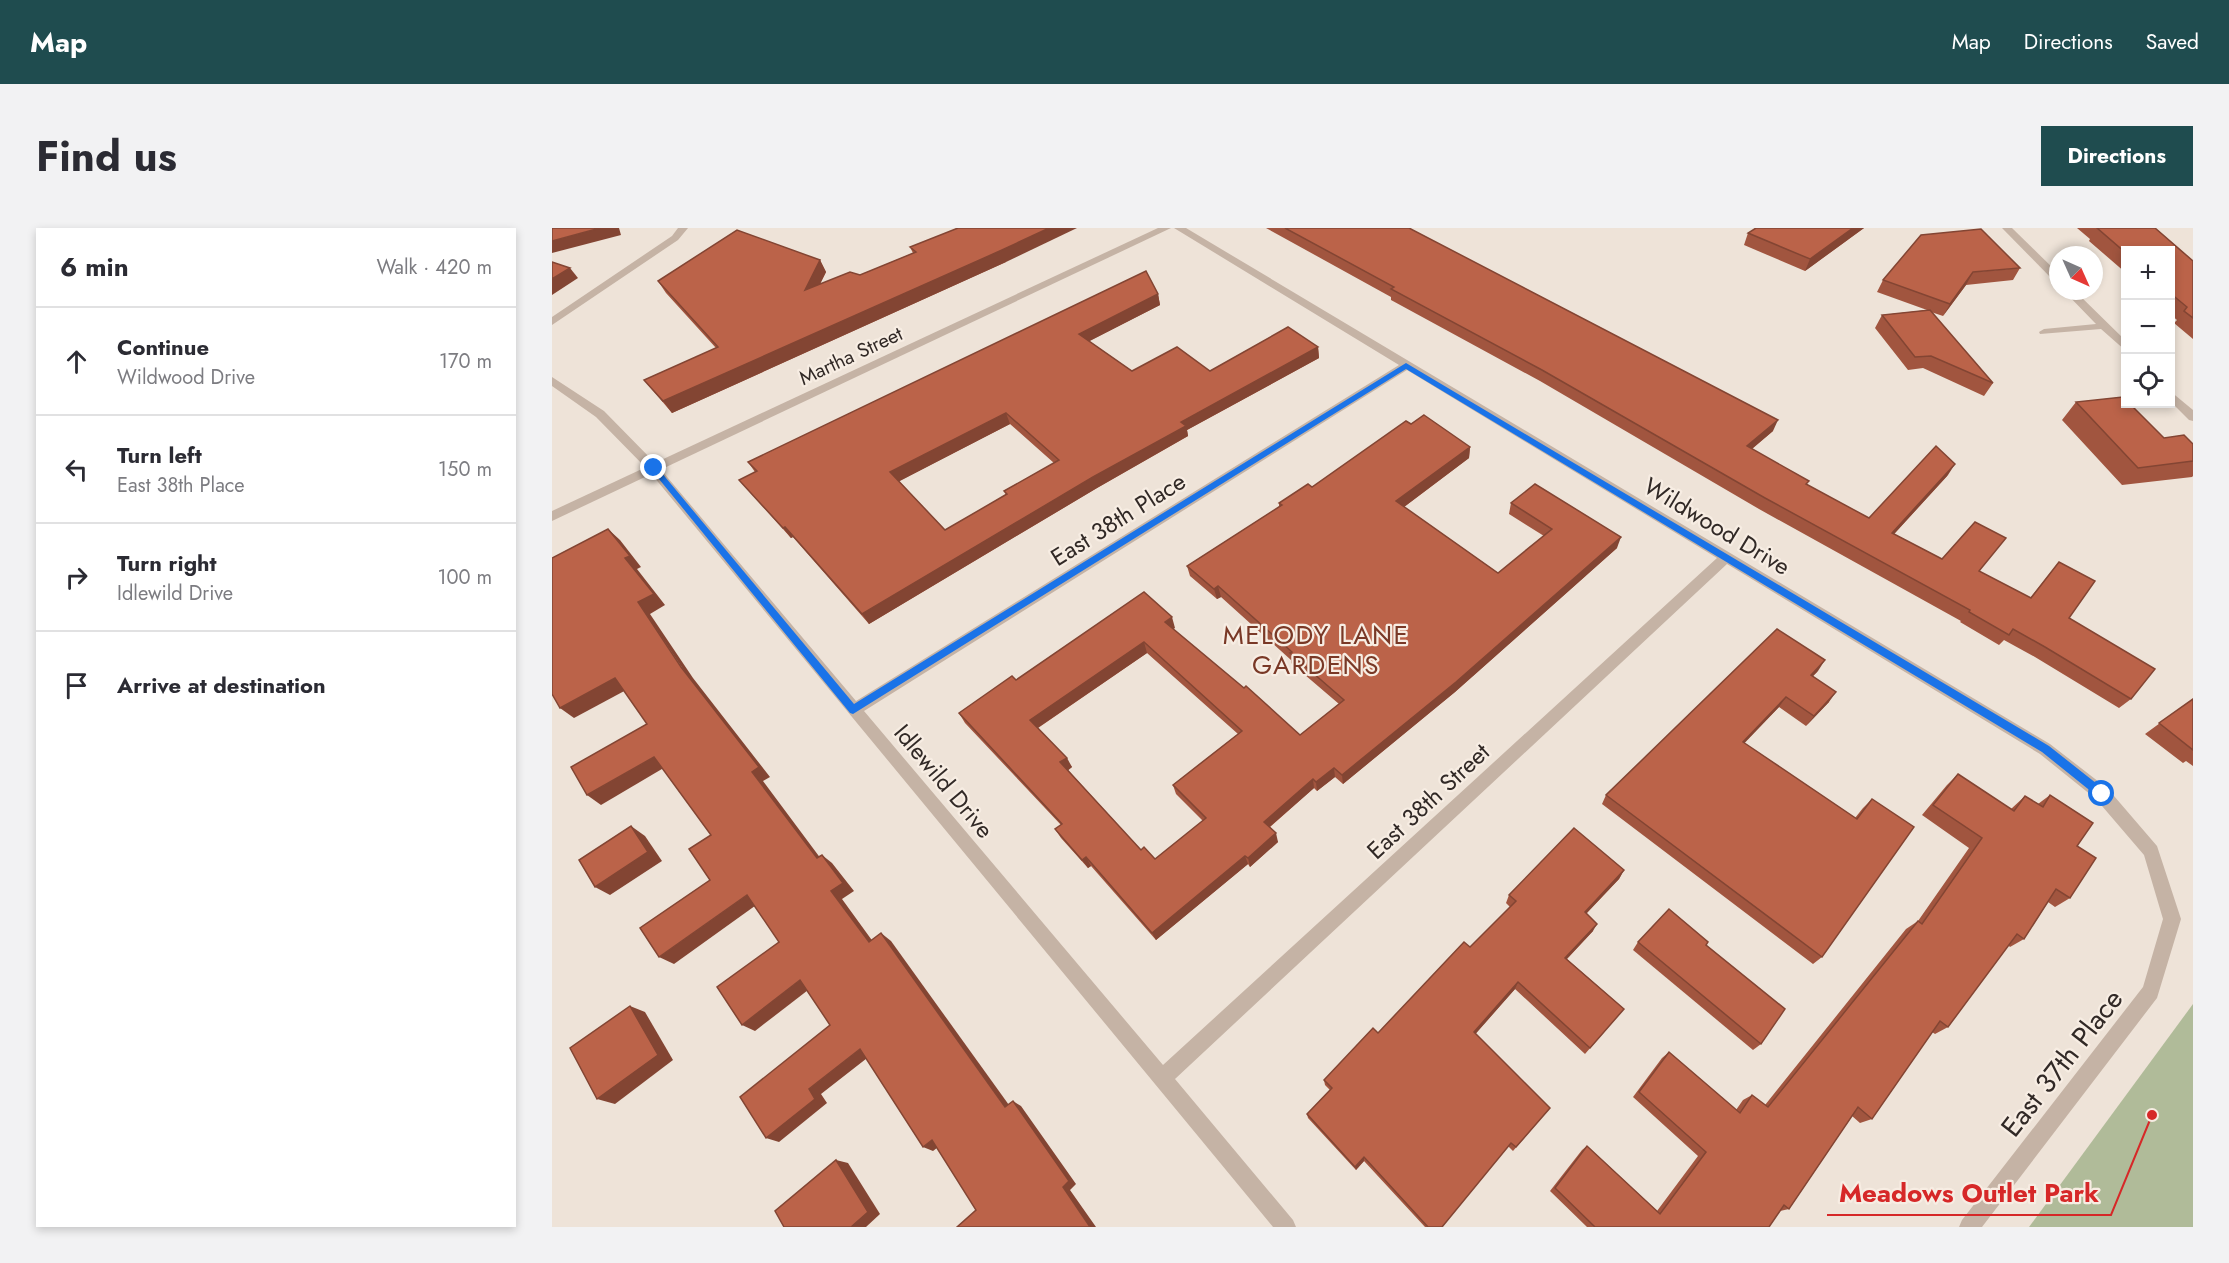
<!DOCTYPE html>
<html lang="en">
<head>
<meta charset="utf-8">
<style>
	:root { --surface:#fff; --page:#f2f2f3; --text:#2b2b33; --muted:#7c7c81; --line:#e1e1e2; --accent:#1f4c4f }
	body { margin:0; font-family:Jost,sans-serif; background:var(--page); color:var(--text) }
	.controls { position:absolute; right:18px; top:18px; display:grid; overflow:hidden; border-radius:0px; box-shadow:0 3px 9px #0003 }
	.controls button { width:54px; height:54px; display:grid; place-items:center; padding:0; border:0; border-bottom:2px solid var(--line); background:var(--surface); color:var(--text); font:30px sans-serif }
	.compass { position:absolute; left:1497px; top:18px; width:54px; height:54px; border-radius:50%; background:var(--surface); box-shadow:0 3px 9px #0003; rotate:135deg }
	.stop { position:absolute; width:18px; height:18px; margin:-14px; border:4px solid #1a73e8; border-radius:50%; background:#fff }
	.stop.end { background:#1a73e8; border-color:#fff; box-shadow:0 2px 6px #0008 }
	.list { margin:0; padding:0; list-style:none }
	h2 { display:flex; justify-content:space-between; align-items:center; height:78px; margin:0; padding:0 24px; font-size:26px }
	h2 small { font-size:20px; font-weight:400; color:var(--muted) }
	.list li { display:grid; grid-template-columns:39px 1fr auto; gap:18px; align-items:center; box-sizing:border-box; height:108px; padding:0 24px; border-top:2px solid var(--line) }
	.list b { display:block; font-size:22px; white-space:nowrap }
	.list p { margin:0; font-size:20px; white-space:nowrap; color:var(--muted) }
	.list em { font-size:20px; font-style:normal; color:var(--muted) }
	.icon { flex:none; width:33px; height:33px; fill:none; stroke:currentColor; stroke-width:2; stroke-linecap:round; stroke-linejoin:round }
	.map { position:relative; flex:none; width:1641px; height:999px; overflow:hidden; border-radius:0px }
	header { display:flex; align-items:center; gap:36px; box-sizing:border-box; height:84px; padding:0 30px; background:var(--accent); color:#fff }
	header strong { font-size:28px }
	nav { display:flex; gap:33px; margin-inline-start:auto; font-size:21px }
	.intro { display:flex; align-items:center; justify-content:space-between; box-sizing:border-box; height:144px; padding:0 36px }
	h1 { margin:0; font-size:42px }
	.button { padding:15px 27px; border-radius:0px; background:var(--accent); color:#fff; font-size:21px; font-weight:700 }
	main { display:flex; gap:36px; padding:0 36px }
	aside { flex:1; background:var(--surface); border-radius:0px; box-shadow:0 3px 9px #0003 }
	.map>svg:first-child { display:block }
	.green { fill:#b0bb99 }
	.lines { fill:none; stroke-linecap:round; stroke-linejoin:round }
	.minor { fill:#c5b3a5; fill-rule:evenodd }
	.tertiary { fill:#c5b3a5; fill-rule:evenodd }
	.wall { fill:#a1553f; fill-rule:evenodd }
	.shaded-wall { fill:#834533 }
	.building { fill:#bb6349; stroke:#834533; stroke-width:1.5; fill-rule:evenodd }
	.route { fill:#1a73e8 }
	.labels { text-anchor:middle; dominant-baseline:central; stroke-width:4.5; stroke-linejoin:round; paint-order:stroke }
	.far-street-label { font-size:20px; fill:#312926; stroke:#f7ede3 }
	.street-label { font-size:24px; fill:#312926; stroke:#f7ede3 }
	.neighbourhood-label { font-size:26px; letter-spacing:1.5px; fill:#793826; stroke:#f7ede3 }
	.near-street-label { font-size:28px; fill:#312926; stroke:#f7ede3 }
	.leader { fill:none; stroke:#d62828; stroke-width:2 }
	.callout-dot { fill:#d62828; stroke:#f7ede3; stroke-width:2 }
	.callout-label { font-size:26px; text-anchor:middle; font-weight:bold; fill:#d62828; stroke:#f7ede3; stroke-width:4.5; stroke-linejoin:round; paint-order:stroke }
</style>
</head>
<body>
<header>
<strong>Map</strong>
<nav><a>Map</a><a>Directions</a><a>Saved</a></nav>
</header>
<div class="intro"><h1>Find us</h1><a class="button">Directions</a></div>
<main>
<aside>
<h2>6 min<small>Walk · 420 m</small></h2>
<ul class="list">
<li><svg class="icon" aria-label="ahead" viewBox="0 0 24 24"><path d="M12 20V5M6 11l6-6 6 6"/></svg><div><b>Continue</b><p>Wildwood Drive</p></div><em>170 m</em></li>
<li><svg class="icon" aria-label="left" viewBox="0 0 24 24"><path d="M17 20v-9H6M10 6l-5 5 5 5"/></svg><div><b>Turn left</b><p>East 38th Place</p></div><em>150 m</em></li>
<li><svg class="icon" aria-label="right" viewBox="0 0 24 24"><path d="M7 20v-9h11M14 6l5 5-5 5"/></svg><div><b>Turn right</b><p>Idlewild Drive</p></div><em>100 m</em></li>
<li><svg class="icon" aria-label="arrive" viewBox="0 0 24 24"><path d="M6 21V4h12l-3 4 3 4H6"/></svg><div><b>Arrive at destination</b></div></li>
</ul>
</aside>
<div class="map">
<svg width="1641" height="999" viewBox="0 0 1641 999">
	<rect width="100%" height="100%" fill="#eee3d8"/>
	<path class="green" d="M1641,776v223h-164z"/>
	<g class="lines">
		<g class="minor">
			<path d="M126,0h10l-10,12 -126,85v-8l120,-81z"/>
			<path d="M622,0h12l864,516 58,45 49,57 24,73 -24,79 -175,229h-23l3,-7 181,-233 20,-68 -19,-64 -48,-56 -56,-45 -313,-190 -552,515 118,141 3,7h-23l-624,-756 -53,-54 -44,-31v-9l52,34 53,54 199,236 543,-336zM855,142l310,188 -554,507 -299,-354z"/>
			<path d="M1450,0h10l46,45v9l-4,-1z"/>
			<path d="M1512,63h11l51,50v10l-25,-22 -61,5 -1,-2 5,-3 52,-5z"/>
			<path d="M1618,163l23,19v11l-4,-1 -19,-19z"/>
		</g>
		<path class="tertiary" d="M606,0h13l-619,293v-10z"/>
	</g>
	<g class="wall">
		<path d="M714,0h143l364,203 -21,18 55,36 62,33 79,-43 -54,59 48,25 37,12 51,27 29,-36 10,56 62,81 -12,9 -84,-51 -31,-17 -5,5 -39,-23 1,-1 -202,-112 -219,-128 -149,-81v-3z"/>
		<path d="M1312,0l-59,43 -61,-26 4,-12z"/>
		<path d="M1525,0h78l38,33v78l-19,-16 3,-3 -7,-6v-64h-44v23l-37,-32 1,-2z"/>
		<path d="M358,19l96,15 -334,151 -28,-33 72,-32 -50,-55 -8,-12 162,-21 6,12 -6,12 40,-9 53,-22z"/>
		<path d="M1468,40l-7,12 -47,5 -23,31 -12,-4 62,71 -9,13 -61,-28 -15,2 -33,-42 7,-13 45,-5 -50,-18 6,-12z"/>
		<path d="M606,66l2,11 -71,36 43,30h78l108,-24 1,11 -132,72 1,6 -91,52 -228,136 -76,-87 -2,1 -43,-48 -9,-10 16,-8 -7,-10zM458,196l44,39 -50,28 2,4 -61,35 -46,-49z"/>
		<path d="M1524,174l88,36 29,6v32l-1,1 -70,8 -60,-65z"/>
		<path d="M859,196l59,23 -1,11 -65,49 94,66 46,-37 -35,-22 2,-11 106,45 -162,144 -112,92 -8,-7 -18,14 -3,-3 -44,39 8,15 -28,25 -2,-3 -92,76 -65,-74 -3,2 -27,-30 -6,-9 6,-4 -96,-102 -6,-10 57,-33 159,-52 -2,1 127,106 39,-31 -48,-41v-3l-70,-63 -4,2 -27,-23 -3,-10 92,-59v-4l33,-16zM595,425l91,81 -65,51 3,9 27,27 -48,38 -14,-9 -73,-80 4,-3 -34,-39z"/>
		<path d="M1266,443l-5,5 16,26 -23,24 -27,-19 -35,36 111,75 8,-10 9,-9 -50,158 -9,7 -211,-160 4,-9z"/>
		<path d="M1641,471v67l-7,-5 -3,2 -38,-29z"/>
		<path d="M1406,546l53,35 14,-13 13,8 12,-9 27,51 -7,52 -15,9 -7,-5 -24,37 -14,8 -2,-2 -60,82 -13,7 -3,-2 -60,87 -12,4 -8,-7 -63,93 -9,2 -11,16h-182l-37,-36 32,-41 5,-4 70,65 41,-55 -65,-59 29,-39 7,-6 67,58 7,-10 9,-5 13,10 141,-176 12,-8 51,-73 -47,-33 25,-30z"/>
		<path d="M1072,642l-5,9 -33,35 7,17 -26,28 57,50 -39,45 -70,-65 -40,45 75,74 -37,43 -5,-5 -66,81h-17l-61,-66 -8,9 -48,-52 -1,-4 23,-24 -5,-5 -1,-5 54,-47 92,-86 40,-40 -4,-4 3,-8z"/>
		<path d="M1086,714l68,3 55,99 -8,6 -120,-100z"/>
	</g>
	<g class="shaded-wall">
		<path d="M48,0h19l2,7 -69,18v-12z"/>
		<path d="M497,0h28l-71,34 -334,151 -9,-12z"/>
		<path d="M1301,0h11l-59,43 5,-12z"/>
		<path d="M268,32l6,12 -15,30 -6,-12z"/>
		<path d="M18,40l8,10 -26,17v-16z"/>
		<path d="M1421,44l-7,13 -23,31 7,-12z"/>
		<path d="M606,66l2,11 -78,40 -3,-11z"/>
		<path d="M766,119l1,11 -132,72 1,6 -91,52 -228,136 -7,-10 319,-192z"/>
		<path d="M454,185l4,11 -114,59 -6,-11z"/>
		<path d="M1226,192l-5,11 -31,26 5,-11z"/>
		<path d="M918,219l-1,11 -73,55v-12z"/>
		<path d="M1403,236l-7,11 -63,69 7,-11z"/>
		<path d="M233,299l8,10 -2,1 -8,-10z"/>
		<path d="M56,301l12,11 21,27 -4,2 28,36 -15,9 43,64 77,99 -7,4 64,86 -10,-9 -65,-86 -114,-170 -13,-44z"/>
		<path d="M1069,309l-4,11 -162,144 -112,92 -1,-9z"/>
		<path d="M666,358l3,11 -4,2 -3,-10z"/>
		<path d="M620,389l3,11 -7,4 -3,-10z"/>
		<path d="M592,414l3,11 -111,76 -6,-9z"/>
		<path d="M1273,432l-7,11 -14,14 7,-10z"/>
		<path d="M63,450l13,11 -54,29 -14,-10z"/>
		<path d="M1284,464l-7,10 -23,24 8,-10z"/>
		<path d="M1234,469l-7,10 -43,45 7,-10z"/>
		<path d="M102,529l13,9 -66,39 -14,-10z"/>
		<path d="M515,530l5,9 -6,5 -6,-10z"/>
		<path d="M782,540l1,9 -18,14 -1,-9z"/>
		<path d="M761,551l1,9 -48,42 -2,-8z"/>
		<path d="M79,598l14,10 17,25 -52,34 -15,-8z"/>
		<path d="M724,605l2,9 -28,25 -2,-9z"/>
		<path d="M270,627l10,8 22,28 -12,8 37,51 -10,-8 -38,-51z"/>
		<path d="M693,628l3,8 -92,76 -4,-7z"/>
		<path d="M534,629l5,9 -3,2 -6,-8z"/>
		<path d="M1072,642l-5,9 -39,41 5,-8z"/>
		<path d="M195,667l12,8 -85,61 -15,-7z"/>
		<path d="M1045,696l-4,7 -32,34 4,-7z"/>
		<path d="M329,705l10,8 123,171 -9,-5z"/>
		<path d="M248,752l12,7 -57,44 -13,-6z"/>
		<path d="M966,754l-3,7 -43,49 2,-6z"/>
		<path d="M78,778l15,6 28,48 -58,44 -18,-5z"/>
		<path d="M308,821l11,6 -50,39 6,9 -48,39 -13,-4 43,-49z"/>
		<path d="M461,873l8,5 55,78 -6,6 26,37h-6l-27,-40z"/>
		<path d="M380,912l10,4 -9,7 -10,-4z"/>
		<path d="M812,929v4l-8,9 -1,-3z"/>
		<path d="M284,932l12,3 32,51 -14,13h-15z"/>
	</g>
	<g class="building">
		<path d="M0,0h48l-48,13z"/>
		<path d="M406,0h91l-47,22 -339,151 -19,-21 74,-33 -60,-66 79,-51 83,30 -15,30 45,-18 10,3 56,-23 -6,-5z"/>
		<path d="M733,0h124l369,192 -31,26 62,35 -3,3 63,34 67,-72 19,18 -63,69 50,26 33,-37 31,16 -27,33 52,27 28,-36 36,19 -26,37 86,51 -24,30 -86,-52 -32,-18 -4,6 -40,-23 1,-2 -205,-112 -223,-128 -151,-81 3,-2z"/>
		<path d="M1204,0h97l-43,31 -62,-26z"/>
		<path d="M1545,0h58l38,33v57l-9,-7 3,-4 -17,-14v-43h-44v3z"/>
		<path d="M1429,1l39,39 -47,4 -23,32 -67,-24 38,-45z"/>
		<path d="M0,34l18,6 -18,11z"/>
		<path d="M594,43l12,23 -79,40 53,37 45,-24 33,24 78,-44 30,20 -137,75 5,4 -93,51 -231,137 -77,-87 -2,1 -44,-48 18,-9 -9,-9zM454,185l53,47 -55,31 3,3 -62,36 -55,-58z"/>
		<path d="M1378,82l63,73 -62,-27 -16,1 -33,-42z"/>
		<path d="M1571,169l3,2v5h4l34,34 20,-3 9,9v17l-55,7 -62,-66z"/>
		<path d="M872,187l46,32 -74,54 102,72 54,-44 -41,-26 24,-19 86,53 -165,145 -114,93 -8,-7 -18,14 -3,-3 -49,43 12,11 -28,25 -3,-2 -93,77 -66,-76 -4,3 -27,-31 7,-5 -103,-111 53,-37 4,4 128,-88 28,25 -7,5 79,66 2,-2 54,49 44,-35 -54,-47 2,-1 -74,-66 -4,3 -27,-23 95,-61 -3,-2 29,-19 4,3 94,-66 5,3zM592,414l98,89 -69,54 33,33 -51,41 -11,-12 -3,3 -81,-88 7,-4 -37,-38z"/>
		<path d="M56,301l22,27 -5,2 29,36 -16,8 43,65 78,100 -7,5 65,86 5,-3 21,28 -12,8 38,51 12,-9 124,174 8,-6 56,80 -6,6 27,40h-133l19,-17 -44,-70 -9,7 -63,-98 -51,40 6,10 -49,39 -26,-41 90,-72 -30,-45 -58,45 -25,-38 62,-45 -32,-47 -88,62 -19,-29 70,-48 -21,-31 22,-14 -57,-78 -67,38 -16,-28 76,-43 -32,-46 -55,30 -8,-14v-136z"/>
		<path d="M1225,401l48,31 -14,15 25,17 -22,24 -28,-19 -43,45 114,77 15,-20 42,28 -92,130 -216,-162z"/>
		<path d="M1641,471v51l-34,-27z"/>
		<path d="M1406,546l56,37 11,-15 18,11 7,-12 43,28 -16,23 19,12 -26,40 -14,-9 -32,50 -7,-5 -69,93 -8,-6 -68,98 -14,-12 -69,102 -5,-4 -15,22h-174l-40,-39 32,-42 73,68 46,-62 -67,-60 30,-40 71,61 12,-18 16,12 150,-186 4,3 60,-86 -49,-33z"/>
		<path d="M79,598l17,26 -53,35 -16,-27z"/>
		<path d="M1022,600l50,42 -39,42 12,12 -32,34 59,51 -34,39 -72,-66 -44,50 76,76 -34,39 -5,-4 -69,84h-14l-64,-70 -9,10 -48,-53 25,-26 -8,-8 49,-52 5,5 86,-91 6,5 46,-46 -7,-6z"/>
		<path d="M1117,681l39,33 -2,3 79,64 -24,35 -123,-102z"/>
		<path d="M78,778l28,49 -61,44 -27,-51z"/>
		<path d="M284,932l32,52 -17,15h-67l-9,-16z"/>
	</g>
	<path class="route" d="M854,135l643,383 57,45v6h-8l-56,-45 -636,-383 -553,345 -3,-1 -200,-245 6,-2 198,238z"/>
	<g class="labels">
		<g class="far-street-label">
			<text transform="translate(299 128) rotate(-25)">Martha Street</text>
		</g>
		<g class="street-label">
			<text transform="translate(566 291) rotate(-32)">East 38th Place</text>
			<text transform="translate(1165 298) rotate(31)">Wildwood Drive</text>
			<text transform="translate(392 553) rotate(50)">Idlewild Drive</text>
			<text transform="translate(876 573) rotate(-43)">East 38th Street</text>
		</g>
		<g class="neighbourhood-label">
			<text x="764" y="407">MELODY LANE<tspan x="764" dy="30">GARDENS</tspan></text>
		</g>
		<g class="near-street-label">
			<text transform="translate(1510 835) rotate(-52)">East 37th Place</text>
		</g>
	</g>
	<path class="leader" d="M1600 887L1559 987H1275"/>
	<circle class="callout-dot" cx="1600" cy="887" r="6"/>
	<g class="callout-label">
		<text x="1417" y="974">Meadows Outlet Park</text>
	</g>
</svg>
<div class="controls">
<button>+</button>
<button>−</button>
<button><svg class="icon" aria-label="locate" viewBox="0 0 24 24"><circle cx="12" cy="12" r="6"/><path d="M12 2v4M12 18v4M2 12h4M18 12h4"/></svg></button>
</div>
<svg class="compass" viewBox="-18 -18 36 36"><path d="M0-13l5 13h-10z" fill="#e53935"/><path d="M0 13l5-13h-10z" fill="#7c7c81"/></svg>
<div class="stop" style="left:1550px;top:566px"></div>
<div class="stop end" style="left:102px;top:240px"></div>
</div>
</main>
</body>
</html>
